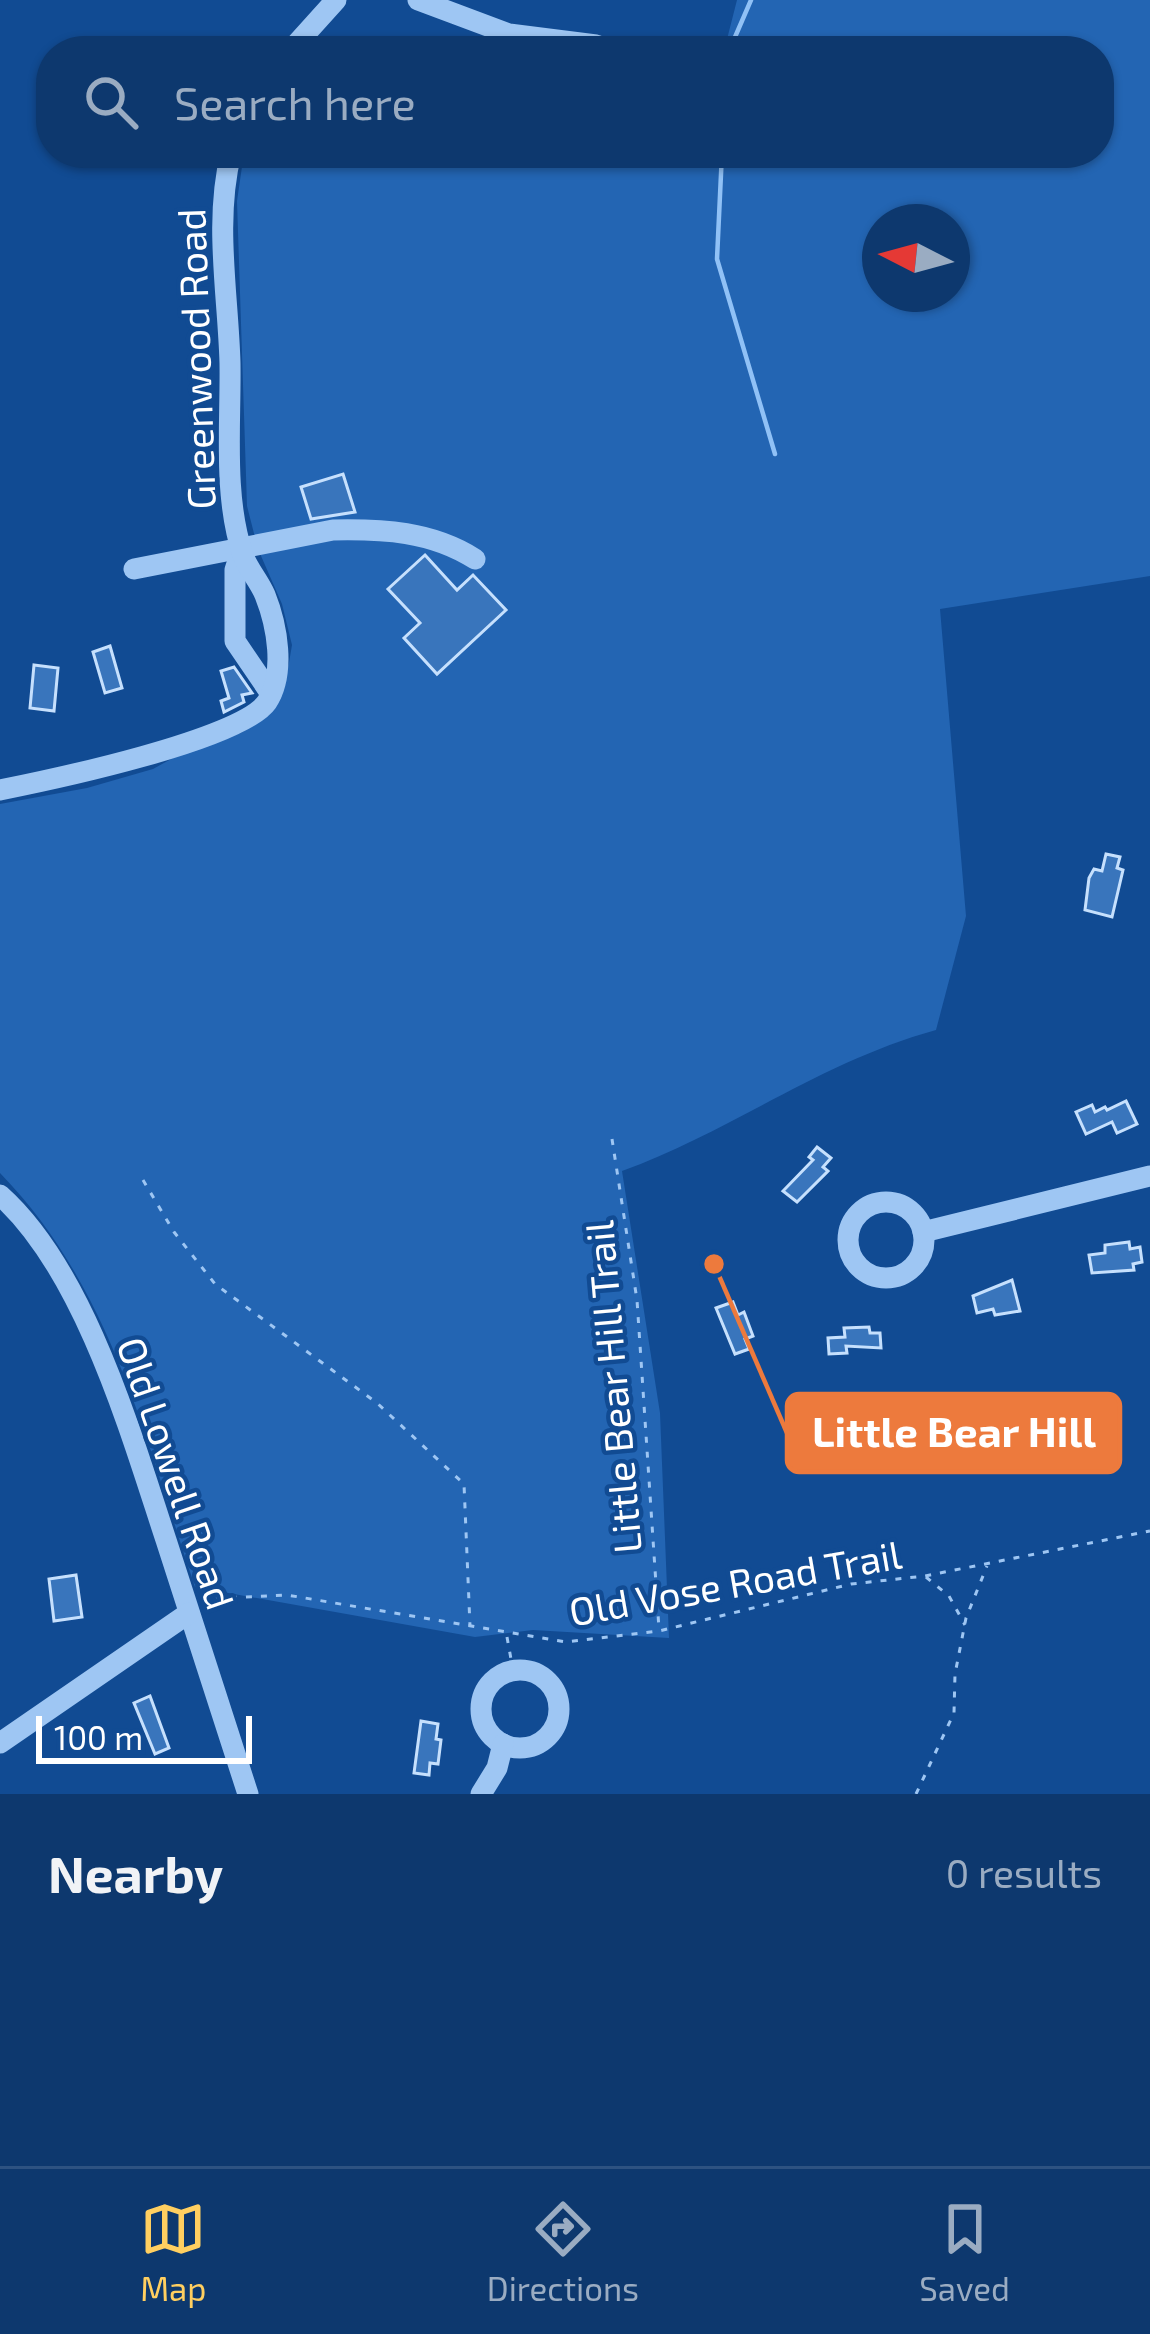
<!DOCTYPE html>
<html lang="en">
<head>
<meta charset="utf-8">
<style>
	:root { --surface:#0d386e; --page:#1b4376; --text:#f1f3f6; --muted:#9aacc2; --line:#2d5281; --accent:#ffcf60 }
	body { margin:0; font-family:"Exo 2",sans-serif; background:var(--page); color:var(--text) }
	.compass { position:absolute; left:862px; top:204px; width:108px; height:108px; border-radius:50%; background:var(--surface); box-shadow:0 3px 9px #0004; rotate:276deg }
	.scale { position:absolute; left:36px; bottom:30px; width:216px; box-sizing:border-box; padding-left:12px; border:6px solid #fff; border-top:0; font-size:33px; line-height:42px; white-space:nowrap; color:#fff; -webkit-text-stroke:9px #114b93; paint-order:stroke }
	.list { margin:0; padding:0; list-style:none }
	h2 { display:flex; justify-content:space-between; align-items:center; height:156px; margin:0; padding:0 48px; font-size:51px }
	h2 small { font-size:39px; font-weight:400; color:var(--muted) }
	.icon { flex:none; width:66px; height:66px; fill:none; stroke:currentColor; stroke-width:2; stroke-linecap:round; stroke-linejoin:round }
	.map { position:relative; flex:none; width:1150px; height:1794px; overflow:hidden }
	.search { position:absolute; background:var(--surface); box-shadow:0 3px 9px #0004; left:36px; right:36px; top:36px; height:132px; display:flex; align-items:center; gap:30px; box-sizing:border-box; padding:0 42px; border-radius:48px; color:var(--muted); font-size:45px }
	.sheet { height:372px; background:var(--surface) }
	nav { display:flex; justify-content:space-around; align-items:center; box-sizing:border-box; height:168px; border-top:3px solid var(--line); background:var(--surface); font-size:33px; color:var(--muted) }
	nav a { display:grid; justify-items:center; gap:6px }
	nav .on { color:var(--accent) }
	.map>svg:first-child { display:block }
	.green { fill:#2365b3; fill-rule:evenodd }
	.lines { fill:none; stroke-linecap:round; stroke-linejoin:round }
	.stream { stroke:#90c1f6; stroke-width:4.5 }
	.building { fill:#3975bc; stroke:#c6e0fd; stroke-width:3 }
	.path { stroke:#9ec6f3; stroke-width:3; stroke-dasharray:6 9; stroke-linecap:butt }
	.minor { stroke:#9ec6f3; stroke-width:21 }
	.labels { text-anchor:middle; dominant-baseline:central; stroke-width:9; stroke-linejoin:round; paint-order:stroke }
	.street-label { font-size:39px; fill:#fff; stroke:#114b93 }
	.leader { fill:none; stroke:#ed7a3d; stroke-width:4.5 }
	.callout-dot { fill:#ed7a3d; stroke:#114b93; stroke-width:4.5 }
	.callout { fill:#ed7a3d; stroke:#ed7a3d; stroke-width:4.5 }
	.callout-label { font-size:42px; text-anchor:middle; font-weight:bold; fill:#fff }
</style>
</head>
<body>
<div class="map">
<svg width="1150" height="1794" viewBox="0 0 1150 1794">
	<rect width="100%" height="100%" fill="#114b93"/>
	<path class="green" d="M737,0h413v576l-210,33 26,307 -30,114c-116,32 -204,101 -314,141l38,242 9,225 -136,-8 -58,7 -280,-50c-50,-148 -83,-299 -195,-414v-369l87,-16 66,-19 29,-16 59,-20 28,-18 16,-29 7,-41 -10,-41 -24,-55 -11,-43 -10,-305 7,-48h161l20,7 4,-7h670v-102h-375zM880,222h72v72h-72z"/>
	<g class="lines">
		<g class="stream">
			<path d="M729,51l22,-51"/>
			<path d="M722,153l-5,106 58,195"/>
		</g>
	</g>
	<g class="building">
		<path d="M343,474l12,38 -44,7 -10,-32z"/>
		<path d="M425,555l32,35 16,-15 33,35 -69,64 -33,-36 16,-15 -32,-34z"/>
		<path d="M110,646l12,42 -17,5 -12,-41z"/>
		<path d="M34,665l24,3 -4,43 -24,-3z"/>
		<path d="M234,667l18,26 -10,2 2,7 -20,10 -3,-11 8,-3 -8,-27z"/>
		<path d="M1106,854l14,3 -3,11 6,2 -11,47 -27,-7 4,-32 5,-9 8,2z"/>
		<path d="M1126,1101l11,23 -20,9 -5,-11 -26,12 -10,-22 16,-7 3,7 10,-5 2,3z"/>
		<path d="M817,1147l14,11 -8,9 5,4 -31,31 -14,-11 30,-31 -4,-3z"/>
		<path d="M1129,1242l1,7 10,-2 2,15 -9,2 1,6 -42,3 -3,-18 16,-2v-8z"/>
		<path d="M1012,1280l8,31 -25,4 -2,-6 -16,4 -4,-17z"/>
		<path d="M733,1302l5,13 6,-3 9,24 -8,3 4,10 -14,5 -19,-46z"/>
		<path d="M869,1327l1,6h10l1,15 -35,-2 1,7 -18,1 -1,-16 17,-1 -1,-9z"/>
		<path d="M76,1575l6,42 -28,4 -5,-42z"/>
		<path d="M150,1696l19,52 -14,6 -21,-51z"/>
		<path d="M421,1721l17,3 -2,15 5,1 -3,24 -8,-1 -1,12 -15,-2z"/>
	</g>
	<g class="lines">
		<g class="path">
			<path d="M612,1139l25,161 22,329"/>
			<path d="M143,1180l31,52 41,52 162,119 87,81 6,142"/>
			<path d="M926,1577l23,19 16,29"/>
			<path d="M201,1599l86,-4 279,47 93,-11 192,-47 74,-8 225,-45"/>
			<path d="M507,1637l6,33"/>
			<path d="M916,1794l38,-81 1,-39 11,-56 21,-52"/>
		</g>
		<g class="minor">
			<path d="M418,0l91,34 87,11"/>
			<path d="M290,51l46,-51"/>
			<path d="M242,548l-7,22v71l36,53"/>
			<path d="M134,569l199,-39c50,-1 98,1 142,29"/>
			<path d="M0,790c50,-10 241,-50 267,-88 19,-29 10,-77 -2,-107 -6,-14 -17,-26 -22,-40 -20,-59 -12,-131 -13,-192 -2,-70 -16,-141 1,-210"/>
			<path d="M0,1195c85,76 131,239 166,345 27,85 55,169 82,254"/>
			<circle cx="886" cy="1240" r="38"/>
			<path d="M923,1232l227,-56"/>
			<circle cx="520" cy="1709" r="39"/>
			<path d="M0,1743l189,-130"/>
			<path d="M481,1794l16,-26 6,-24"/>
		</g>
	</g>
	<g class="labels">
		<g class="street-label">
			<text transform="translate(195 359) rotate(-92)">Greenwood Road</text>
			<text transform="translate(612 1387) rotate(-95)">Little Bear Hill Trail</text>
			<text transform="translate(177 1473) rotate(71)">Old Lowell Road</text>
			<text transform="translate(735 1582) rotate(-10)">Old Vose Road Trail</text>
		</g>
	</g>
	<path class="leader" d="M714 1264L787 1433"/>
	<circle class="callout-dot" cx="714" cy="1264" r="12"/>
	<rect class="callout" x="787" y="1394" width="333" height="78" rx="12"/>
	<g class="callout-label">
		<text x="954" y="1447">Little Bear Hill</text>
	</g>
</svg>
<svg class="compass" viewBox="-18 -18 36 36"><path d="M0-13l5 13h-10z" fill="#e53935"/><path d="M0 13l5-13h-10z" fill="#9aacc2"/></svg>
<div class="scale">100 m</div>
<div class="search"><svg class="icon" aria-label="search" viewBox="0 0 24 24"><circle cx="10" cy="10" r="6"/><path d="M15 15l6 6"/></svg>Search here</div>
</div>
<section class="sheet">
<h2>Nearby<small>0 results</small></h2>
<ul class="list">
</ul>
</section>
<nav>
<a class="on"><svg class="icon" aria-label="map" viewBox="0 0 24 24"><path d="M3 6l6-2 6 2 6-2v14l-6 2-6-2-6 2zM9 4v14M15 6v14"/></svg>Map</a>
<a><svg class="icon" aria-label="directions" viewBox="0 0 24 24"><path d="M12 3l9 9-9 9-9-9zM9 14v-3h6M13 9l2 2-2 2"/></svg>Directions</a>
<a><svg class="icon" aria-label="saved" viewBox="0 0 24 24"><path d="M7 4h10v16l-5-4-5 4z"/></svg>Saved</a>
</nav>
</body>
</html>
